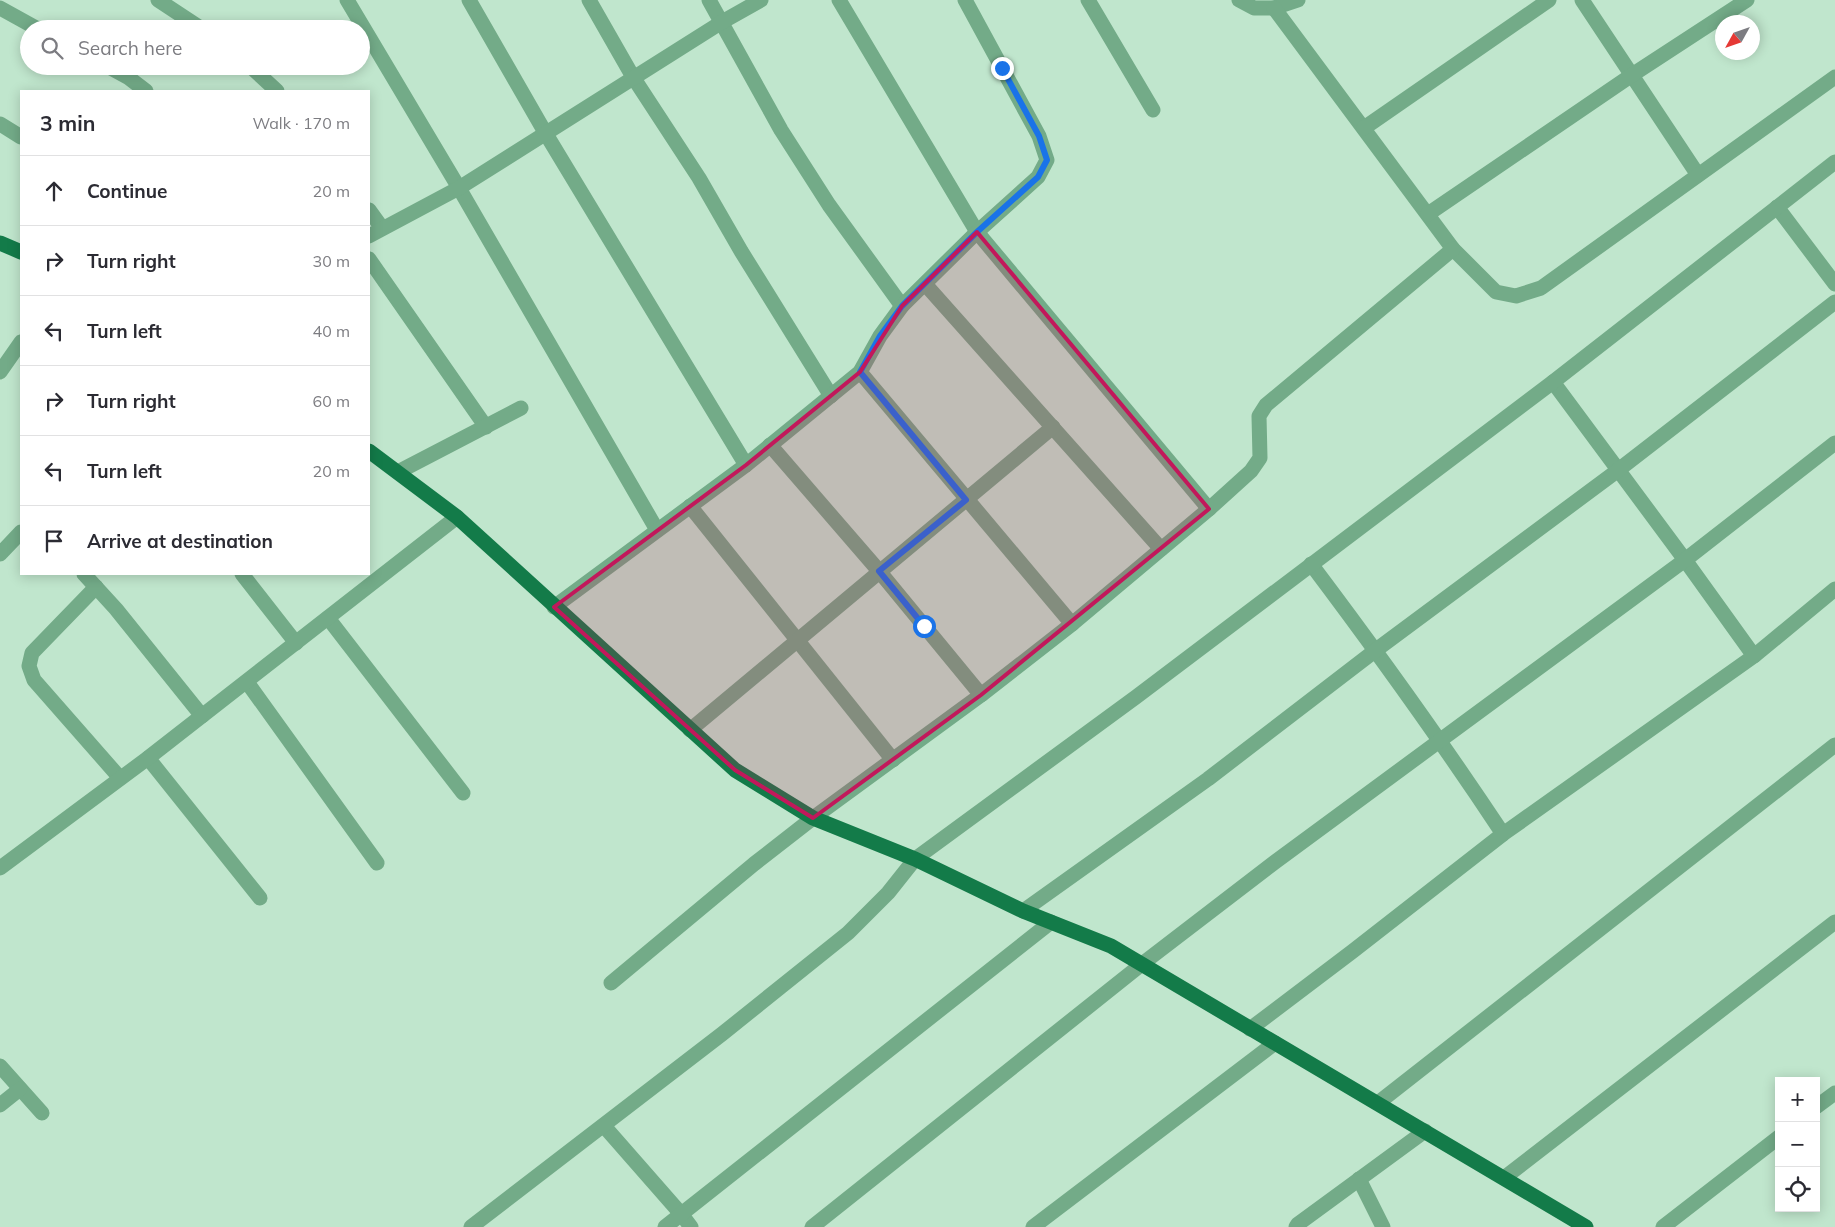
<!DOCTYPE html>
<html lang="en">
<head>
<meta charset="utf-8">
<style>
	:root { --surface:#fff; --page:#f7f7f7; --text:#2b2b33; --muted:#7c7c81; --line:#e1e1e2 }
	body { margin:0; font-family:Mulish,sans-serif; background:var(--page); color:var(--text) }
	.controls { position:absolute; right:15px; bottom:15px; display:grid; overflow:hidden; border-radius:0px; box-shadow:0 2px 12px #0003 }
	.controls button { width:45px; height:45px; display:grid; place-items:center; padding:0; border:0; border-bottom:1px solid var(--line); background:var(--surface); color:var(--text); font:25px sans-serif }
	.compass { position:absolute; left:1715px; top:15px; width:45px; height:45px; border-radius:50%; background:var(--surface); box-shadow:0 2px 12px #0003; rotate:230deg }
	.stop { position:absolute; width:15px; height:15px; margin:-11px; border:4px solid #1a73e8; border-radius:50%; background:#fff }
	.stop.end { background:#1a73e8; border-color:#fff; box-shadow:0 1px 5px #0008 }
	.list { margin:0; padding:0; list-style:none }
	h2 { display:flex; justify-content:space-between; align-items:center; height:65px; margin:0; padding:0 20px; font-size:21px }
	h2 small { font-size:16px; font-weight:400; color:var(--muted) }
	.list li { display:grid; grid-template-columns:32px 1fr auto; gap:15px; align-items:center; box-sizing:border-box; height:70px; padding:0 20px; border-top:1px solid var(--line) }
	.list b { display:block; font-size:19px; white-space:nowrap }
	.list em { font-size:16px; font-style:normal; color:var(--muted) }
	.icon { flex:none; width:28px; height:28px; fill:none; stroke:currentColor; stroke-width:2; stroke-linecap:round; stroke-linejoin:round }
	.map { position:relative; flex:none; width:1835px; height:1227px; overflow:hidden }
	.search { position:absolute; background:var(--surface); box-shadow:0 2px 12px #0003; left:20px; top:20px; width:350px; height:55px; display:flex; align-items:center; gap:12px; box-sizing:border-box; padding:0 18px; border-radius:28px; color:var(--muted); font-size:19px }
	.panel { position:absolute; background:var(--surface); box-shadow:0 2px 12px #0003; left:20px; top:90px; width:350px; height:485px; border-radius:0px }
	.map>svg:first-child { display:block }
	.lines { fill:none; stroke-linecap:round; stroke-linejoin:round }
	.minor { stroke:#73ab88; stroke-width:15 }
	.major { stroke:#137b49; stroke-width:15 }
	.route { stroke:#1a73e8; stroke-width:6 }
	.marked { fill:#c2185b; fill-opacity:0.2; stroke:#c2185b; stroke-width:4; stroke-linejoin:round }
</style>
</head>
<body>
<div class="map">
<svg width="1835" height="1227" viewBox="0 0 1835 1227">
	<rect width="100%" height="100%" fill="#c0e6cd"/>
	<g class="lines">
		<g class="minor">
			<path d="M158,0l44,29"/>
			<path d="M347,0l112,188 198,342"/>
			<path d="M469,0l77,134 200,331"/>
			<path d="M589,0l44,77 66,101 42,73 90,145"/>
			<path d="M709,0l72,130 48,75 73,101"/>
			<path d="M839,0l138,232 232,277"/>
			<path d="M1088,0l65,110"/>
			<path d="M1239,0l15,8h20l24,-8"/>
			<path d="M1582,0l116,175"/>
			<path d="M0,8l38,21"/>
			<path d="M1274,8l179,241 43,43 20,4 25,-8 294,-211"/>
			<path d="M107,66l22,12 17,13"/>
			<path d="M250,66l27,25"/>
			<path d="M0,124l21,13"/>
			<path d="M1364,128l185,-128"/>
			<path d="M1777,207l58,77"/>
			<path d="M369,210l13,18"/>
			<path d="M1428,214l204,-139 115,-75"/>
			<path d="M369,236l90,-48 263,-166 39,-22"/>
			<path d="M369,259l117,168"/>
			<path d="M925,284l236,265"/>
			<path d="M0,372l21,-30"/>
			<path d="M860,372l212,252"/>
			<path d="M1553,382l132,178 69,96"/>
			<path d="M770,445l109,126 102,124"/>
			<path d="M398,472l123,-64"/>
			<path d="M690,506l203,254"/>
			<path d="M0,554l21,-22"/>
			<path d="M1311,564c67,89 131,178 192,270"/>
			<path d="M84,574l32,35 86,107"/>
			<path d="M242,574l54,69"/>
			<path d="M96,587l-64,66 -3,13 5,14 86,98"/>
			<path d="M554,607l192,-142 114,-93 20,-36 22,-30 75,-74 61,-55 9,-17 -8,-24 -74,-136"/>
			<path d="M328,618l135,175"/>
			<path d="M247,682l130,181"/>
			<path d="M690,730l363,-303"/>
			<path d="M148,758l112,140"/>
			<path d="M0,868l148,-110 309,-241"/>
			<path d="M1023,911l185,-132 168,-129 241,-179 218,-169"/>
			<path d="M611,983l143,-119 59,-46 168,-123 91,-71 137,-115 42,-38 9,-13 -1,-42 7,-11 187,-156"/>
			<path d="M1250,1029l103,-78 150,-117 251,-178 81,-67"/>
			<path d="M0,1066l42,47"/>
			<path d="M1378,1103l457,-358"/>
			<path d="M0,1105l20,-16"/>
			<path d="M1816,1107l19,-14"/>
			<path d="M604,1126l78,89 9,12"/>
			<path d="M1504,1178l331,-256"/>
			<path d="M1359,1179l24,48"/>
			<path d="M471,1227l251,-193 126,-101 40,-40 27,-34 221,-162 417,-315 282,-220"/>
			<path d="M665,1227l386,-305"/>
			<path d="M812,1227l330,-263 133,-102 410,-302 150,-117"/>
			<path d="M1033,1227l242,-184"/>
			<path d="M1296,1227l2,-3 127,-93"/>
			<path d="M1663,1227l116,-90"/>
		</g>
		<g class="major">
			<path d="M0,243l21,9"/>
			<path d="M369,451l88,66 278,253 78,48 102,41 108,52 88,35 475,281"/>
		</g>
	</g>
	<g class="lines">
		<path class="route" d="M924,626l-45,-55 87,-71 -106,-128 20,-36 22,-30 75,-74 61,-55 9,-17 -8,-24 -37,-68"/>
	</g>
	<path class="marked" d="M977,232l232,277 -228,186 -168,123 -78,-48 -181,-163 192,-142 114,-93 42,-66z"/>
</svg>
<div class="controls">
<button>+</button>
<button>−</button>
<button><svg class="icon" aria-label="locate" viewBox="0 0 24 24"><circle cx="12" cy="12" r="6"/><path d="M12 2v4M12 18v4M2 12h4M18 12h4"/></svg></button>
</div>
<svg class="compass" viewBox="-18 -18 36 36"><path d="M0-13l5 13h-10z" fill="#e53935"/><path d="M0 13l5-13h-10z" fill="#7c7c81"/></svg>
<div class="stop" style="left:924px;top:626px"></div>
<div class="stop end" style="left:1002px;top:68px"></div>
<div class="search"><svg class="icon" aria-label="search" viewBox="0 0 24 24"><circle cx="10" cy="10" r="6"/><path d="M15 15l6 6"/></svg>Search here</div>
<section class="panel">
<h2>3 min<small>Walk · 170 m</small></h2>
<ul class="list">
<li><svg class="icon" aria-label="ahead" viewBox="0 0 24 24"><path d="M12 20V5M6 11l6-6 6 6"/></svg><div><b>Continue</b></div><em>20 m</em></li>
<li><svg class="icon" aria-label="right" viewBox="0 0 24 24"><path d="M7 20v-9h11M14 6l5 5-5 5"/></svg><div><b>Turn right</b></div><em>30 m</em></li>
<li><svg class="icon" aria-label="left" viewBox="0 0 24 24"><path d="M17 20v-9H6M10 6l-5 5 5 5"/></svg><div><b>Turn left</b></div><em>40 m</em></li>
<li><svg class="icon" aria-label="right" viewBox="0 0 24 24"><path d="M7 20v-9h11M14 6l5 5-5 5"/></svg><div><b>Turn right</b></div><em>60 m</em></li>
<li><svg class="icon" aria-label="left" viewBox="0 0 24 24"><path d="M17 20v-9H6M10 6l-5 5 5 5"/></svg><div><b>Turn left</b></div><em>20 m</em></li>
<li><svg class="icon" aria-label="arrive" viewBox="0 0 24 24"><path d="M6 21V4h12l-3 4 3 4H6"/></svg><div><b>Arrive at destination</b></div></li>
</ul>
</section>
</div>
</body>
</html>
